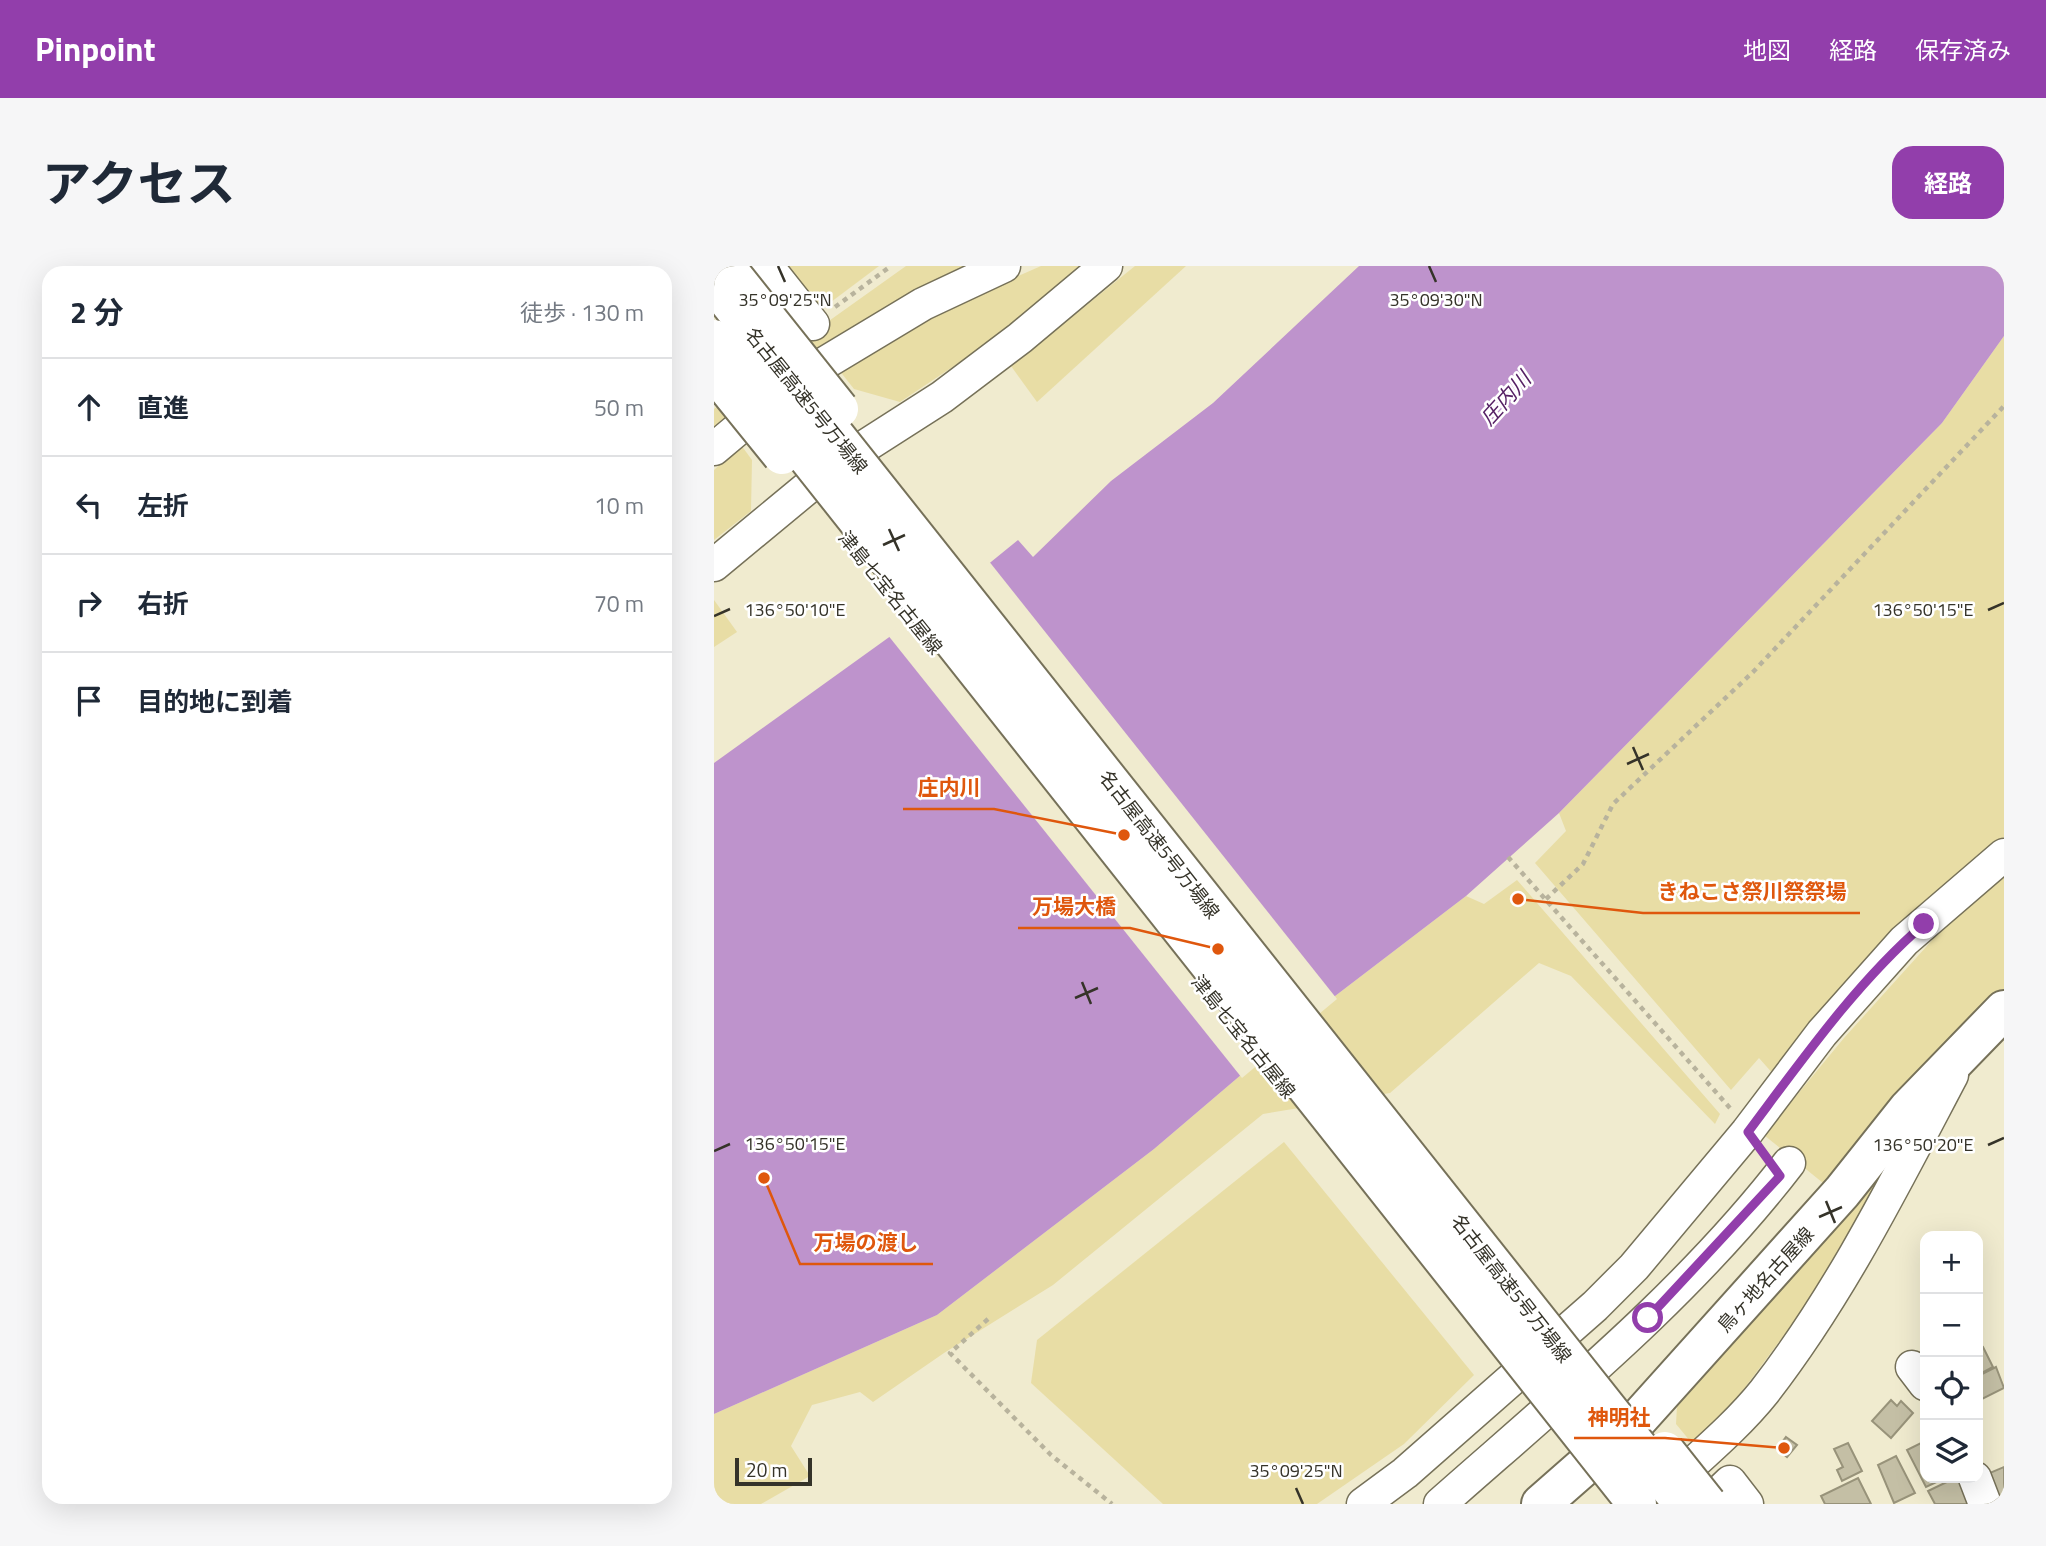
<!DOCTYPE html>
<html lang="ja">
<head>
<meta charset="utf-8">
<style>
	:root { --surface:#fff; --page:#f6f6f7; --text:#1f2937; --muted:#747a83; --line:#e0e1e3; --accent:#923eab }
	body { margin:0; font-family:"Titillium Web","Noto Sans JP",sans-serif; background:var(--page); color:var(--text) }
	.controls { position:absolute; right:21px; bottom:21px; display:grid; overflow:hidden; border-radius:14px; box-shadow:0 7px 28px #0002 }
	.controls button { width:63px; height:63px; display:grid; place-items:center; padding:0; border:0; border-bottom:2px solid var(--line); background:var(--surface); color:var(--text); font:35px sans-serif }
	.scale { position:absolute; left:21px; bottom:18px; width:77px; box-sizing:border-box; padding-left:7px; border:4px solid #353329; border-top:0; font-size:19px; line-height:24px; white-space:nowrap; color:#353329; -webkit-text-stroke:5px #fff; paint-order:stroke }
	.stop { position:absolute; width:21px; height:21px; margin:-16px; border:5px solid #923eab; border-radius:50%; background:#fff }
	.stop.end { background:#923eab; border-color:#fff; box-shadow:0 2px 7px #0008 }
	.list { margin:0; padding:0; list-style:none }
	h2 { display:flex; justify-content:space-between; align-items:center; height:91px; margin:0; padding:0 28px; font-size:30px }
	h2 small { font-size:23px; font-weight:400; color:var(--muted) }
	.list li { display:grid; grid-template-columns:46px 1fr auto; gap:21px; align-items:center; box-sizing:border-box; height:98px; padding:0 28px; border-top:2px solid var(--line) }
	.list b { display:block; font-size:26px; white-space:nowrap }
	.list em { font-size:23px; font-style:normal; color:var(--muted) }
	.icon { flex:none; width:38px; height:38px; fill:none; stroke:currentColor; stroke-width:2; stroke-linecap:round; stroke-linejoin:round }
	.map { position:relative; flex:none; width:1290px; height:1238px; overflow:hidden; border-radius:21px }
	header { display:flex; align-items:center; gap:42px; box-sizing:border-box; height:98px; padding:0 35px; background:var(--accent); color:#fff }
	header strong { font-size:33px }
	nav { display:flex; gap:38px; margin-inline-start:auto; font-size:24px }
	.intro { display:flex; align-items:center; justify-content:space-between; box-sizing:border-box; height:168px; padding:0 42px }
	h1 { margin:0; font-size:49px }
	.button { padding:18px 32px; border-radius:21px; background:var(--accent); color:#fff; font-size:24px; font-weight:700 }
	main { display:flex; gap:42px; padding:0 42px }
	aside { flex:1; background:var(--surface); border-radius:21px; box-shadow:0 7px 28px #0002 }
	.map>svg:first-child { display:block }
	.green { fill:#e8dda5 }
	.water { fill:#be93cc }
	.pier { fill:#f0ebcf }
	.building { fill:#c4bfa5; stroke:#98937a; stroke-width:2 }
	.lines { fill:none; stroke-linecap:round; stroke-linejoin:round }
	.minor-casing { stroke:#767159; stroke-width:35 }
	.major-casing { stroke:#767159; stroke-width:42 }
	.path { stroke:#b8b39d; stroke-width:4.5; stroke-dasharray:5 5; stroke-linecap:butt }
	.minor { stroke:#fff; stroke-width:32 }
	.major { stroke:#fff; stroke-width:38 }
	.major-bridge-casing { stroke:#767159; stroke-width:42; stroke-linecap:butt }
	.highway-bridge-casing { stroke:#767159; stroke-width:42; stroke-linecap:butt }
	.major-bridge { stroke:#fff; stroke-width:38 }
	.highway-bridge { stroke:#fff; stroke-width:38 }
	.route { stroke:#923eab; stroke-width:9 }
	.ticks { fill:none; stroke:#353329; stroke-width:2.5 }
	.labels { text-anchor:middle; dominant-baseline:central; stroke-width:5; stroke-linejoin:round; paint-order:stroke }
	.street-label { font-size:19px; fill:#353329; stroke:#fff }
	.water-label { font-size:21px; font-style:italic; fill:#562165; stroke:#fff }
	.ticks-label { font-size:18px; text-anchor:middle; fill:#353329; stroke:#fff; stroke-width:5; stroke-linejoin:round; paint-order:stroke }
	.leader { fill:none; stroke:#df570d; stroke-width:2.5 }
	.callout-dot { fill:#df570d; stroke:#fff; stroke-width:2.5 }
	.callout-label { font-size:21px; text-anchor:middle; font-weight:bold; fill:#df570d; stroke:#fff; stroke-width:5; stroke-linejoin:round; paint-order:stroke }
</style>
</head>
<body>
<header>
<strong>Pinpoint</strong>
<nav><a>地図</a><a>経路</a><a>保存済み</a></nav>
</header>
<div class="intro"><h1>アクセス</h1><a class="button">経路</a></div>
<main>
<aside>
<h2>2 分<small>徒歩 · 130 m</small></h2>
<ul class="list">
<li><svg class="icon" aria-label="ahead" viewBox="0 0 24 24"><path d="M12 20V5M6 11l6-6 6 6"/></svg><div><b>直進</b></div><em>50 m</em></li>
<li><svg class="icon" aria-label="left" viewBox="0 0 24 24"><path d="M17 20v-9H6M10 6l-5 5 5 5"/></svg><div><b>左折</b></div><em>10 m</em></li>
<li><svg class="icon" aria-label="right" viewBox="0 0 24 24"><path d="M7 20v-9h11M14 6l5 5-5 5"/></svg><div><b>右折</b></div><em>70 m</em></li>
<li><svg class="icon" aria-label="arrive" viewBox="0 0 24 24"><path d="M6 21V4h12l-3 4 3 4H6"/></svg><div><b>目的地に到着</b></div></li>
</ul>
</aside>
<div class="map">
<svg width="1290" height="1238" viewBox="0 0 1290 1238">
	<rect width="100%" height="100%" fill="#f0ebcf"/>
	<g class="green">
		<path d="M65,0h100l-56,42 -13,-1z"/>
		<path d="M192,0h61l-120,67 -133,99v-23l105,-81z"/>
		<path d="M327,0h50l-74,58 -117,78 -46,-13 -15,-19 112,-64z"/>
		<path d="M421,0h51l-149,136 -26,-36z"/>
		<path d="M1290,70v501l-59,48 -171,190 -15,-17 -28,32 -196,-227 31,-32 -7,-18 383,-390z"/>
		<path d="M27,179l11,15 -1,51 -37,29v-70z"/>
		<path d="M0,334l23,32 -23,15z"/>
		<path d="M1290,610v114l-83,86 -93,111 -64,-52 80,-97 91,-101z"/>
		<path d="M803,614l203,234 -5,10 -144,-148 -32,-13 -149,130 -127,21 -210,171 -109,68 -71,49 -13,-10 -48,13 -21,41 19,30 -49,28h-47v-90l223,-99 217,-166 168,-143 144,-110 18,8z"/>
		<path d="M570,876l190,233 -70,69 -87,60h-154l-132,-121 6,-43z"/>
		<path d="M1181,888l-70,126 -102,137 -28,30 -19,-23 2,-36z"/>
	</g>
	<path class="water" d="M645,0h645v70l-62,87 -383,390 -93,83 -144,110 -168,143 -217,166 -223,99v-651l256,-184 48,-39 15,17 78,-76 102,-78z"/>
	<path class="pier" d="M274,294l349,439 -95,79 -355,-444z"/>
	<g class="building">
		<path d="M1269,1081l10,20 -15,8v-26z"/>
		<path d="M1282,1101l8,21 -24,12 -2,-24z"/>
		<path d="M1177,1134l6,6 4,-5 12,12 -22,25 -19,-17z"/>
		<path d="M1072,1171l11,8 -10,12 -10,-8z"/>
		<path d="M1211,1175v37h20l-19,9 -19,-37z"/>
		<path d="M1134,1177l14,28 -20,10 -5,-11 6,-3 -9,-18z"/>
		<path d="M1182,1190l19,37 -21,10 -16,-38z"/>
		<path d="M1290,1201v37h-6l-13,-29z"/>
		<path d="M1144,1212l13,26h-46l-4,-8z"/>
		<path d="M1241,1212h7l12,26h-39l-7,-13z"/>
	</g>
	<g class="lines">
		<g class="minor-casing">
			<g id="minor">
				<path d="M53,0l46,58"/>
				<path d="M153,179l75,-48 78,-59 86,-72"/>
				<path d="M0,183l81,-68 128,-77 81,-38"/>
				<path d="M0,299l93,-77"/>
				<path d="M1198,1101l13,17"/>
				<path d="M1261,1212l10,26"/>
				<path d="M951,1223c33,-31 71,-62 99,-97 76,-98 131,-209 188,-317"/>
				<path d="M649,1238l42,-31 190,-167 39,-39 113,-135 75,-99 82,-92 100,-86"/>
				<path d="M726,1238c121,-107 250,-212 349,-341"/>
				<path d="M993,1238l23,-22 17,22"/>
			</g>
		</g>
		<g class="major-casing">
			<path id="major" d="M827,1238l98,-86 203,-226 66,-83 96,-99"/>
		</g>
		<g class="path">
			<path d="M121,41l56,-41"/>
			<path d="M794,591l222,251"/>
			<path d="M832,633l37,-35 30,-60 140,-132 251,-266"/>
			<path d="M274,1053l-38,34 101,102 61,49"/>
		</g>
		<use href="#minor" class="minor"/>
		<use href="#major" class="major"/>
		<g class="major-bridge-casing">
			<g id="major-bridge">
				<path d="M11,0l114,143"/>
				<path d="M0,105l68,84"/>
				<path d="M951,1185l42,53"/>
			</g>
		</g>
		<g class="highway-bridge-casing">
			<g id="highway-bridge">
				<path d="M0,17l969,1221"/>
				<path d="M0,73l923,1165"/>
			</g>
		</g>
		<use href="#major-bridge" class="major-bridge"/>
		<use href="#highway-bridge" class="highway-bridge"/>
	</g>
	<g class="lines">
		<path class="route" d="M934,1052l132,-142 -32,-44c54,-72 108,-149 176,-208"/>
	</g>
	<path class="ticks" d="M64,0l7,16M715,0l7,16M175,263l10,22M169,279l22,-10M1274,344l16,-7M0,350l16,-7M919,481l10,23M913,498l22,-10M368,716l9,22M361,732l23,-10M1274,879l16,-7M0,885l16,-7M1112,935l9,22M1105,951l23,-10M582,1222l7,16"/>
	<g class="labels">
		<g class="street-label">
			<text transform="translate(93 134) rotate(51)">名古屋高速5号万場線</text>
			<text transform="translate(177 326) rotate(51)">津島七宝名古屋線</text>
			<text transform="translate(446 578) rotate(52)">名古屋高速5号万場線</text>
			<text transform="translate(530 770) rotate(51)">津島七宝名古屋線</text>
			<text transform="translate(1051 1013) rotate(-48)">鳥ヶ地名古屋線</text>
			<text transform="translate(798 1022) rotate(52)">名古屋高速5号万場線</text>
		</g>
		<g class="water-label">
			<text transform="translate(791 132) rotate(-48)">庄内川</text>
		</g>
	</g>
	<g class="ticks-label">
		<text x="71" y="40">35°09'25"N</text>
		<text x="722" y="40">35°09'30"N</text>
		<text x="81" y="350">136°50'10"E</text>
		<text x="1209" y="350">136°50'15"E</text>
		<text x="81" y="884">136°50'15"E</text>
		<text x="1209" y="885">136°50'20"E</text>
		<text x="582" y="1211">35°09'25"N</text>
	</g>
	<path class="leader" d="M410 569L280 543H189M804 633L929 647H1146M504 683L416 662H304M50 912L86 998H219M1070 1182L951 1172H860"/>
	<g class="callout-dot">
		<circle cx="410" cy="569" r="7"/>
		<circle cx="804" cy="633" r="7"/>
		<circle cx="504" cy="683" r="7"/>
		<circle cx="50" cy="912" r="7"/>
		<circle cx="1070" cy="1182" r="7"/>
	</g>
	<g class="callout-label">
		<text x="235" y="529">庄内川</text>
		<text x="1038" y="633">きねこさ祭川祭祭場</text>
		<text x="360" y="648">万場大橋</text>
		<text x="152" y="984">万場の渡し</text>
		<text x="905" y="1159">神明社</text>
	</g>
</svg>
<div class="controls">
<button>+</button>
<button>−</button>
<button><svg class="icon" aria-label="locate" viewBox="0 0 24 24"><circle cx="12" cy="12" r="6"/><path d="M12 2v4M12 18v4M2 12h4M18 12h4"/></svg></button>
<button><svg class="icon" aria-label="layers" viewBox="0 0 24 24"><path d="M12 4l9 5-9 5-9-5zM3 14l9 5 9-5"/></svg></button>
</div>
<div class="scale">20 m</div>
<div class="stop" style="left:934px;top:1052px"></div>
<div class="stop end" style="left:1210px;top:658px"></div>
</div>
</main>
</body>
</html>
